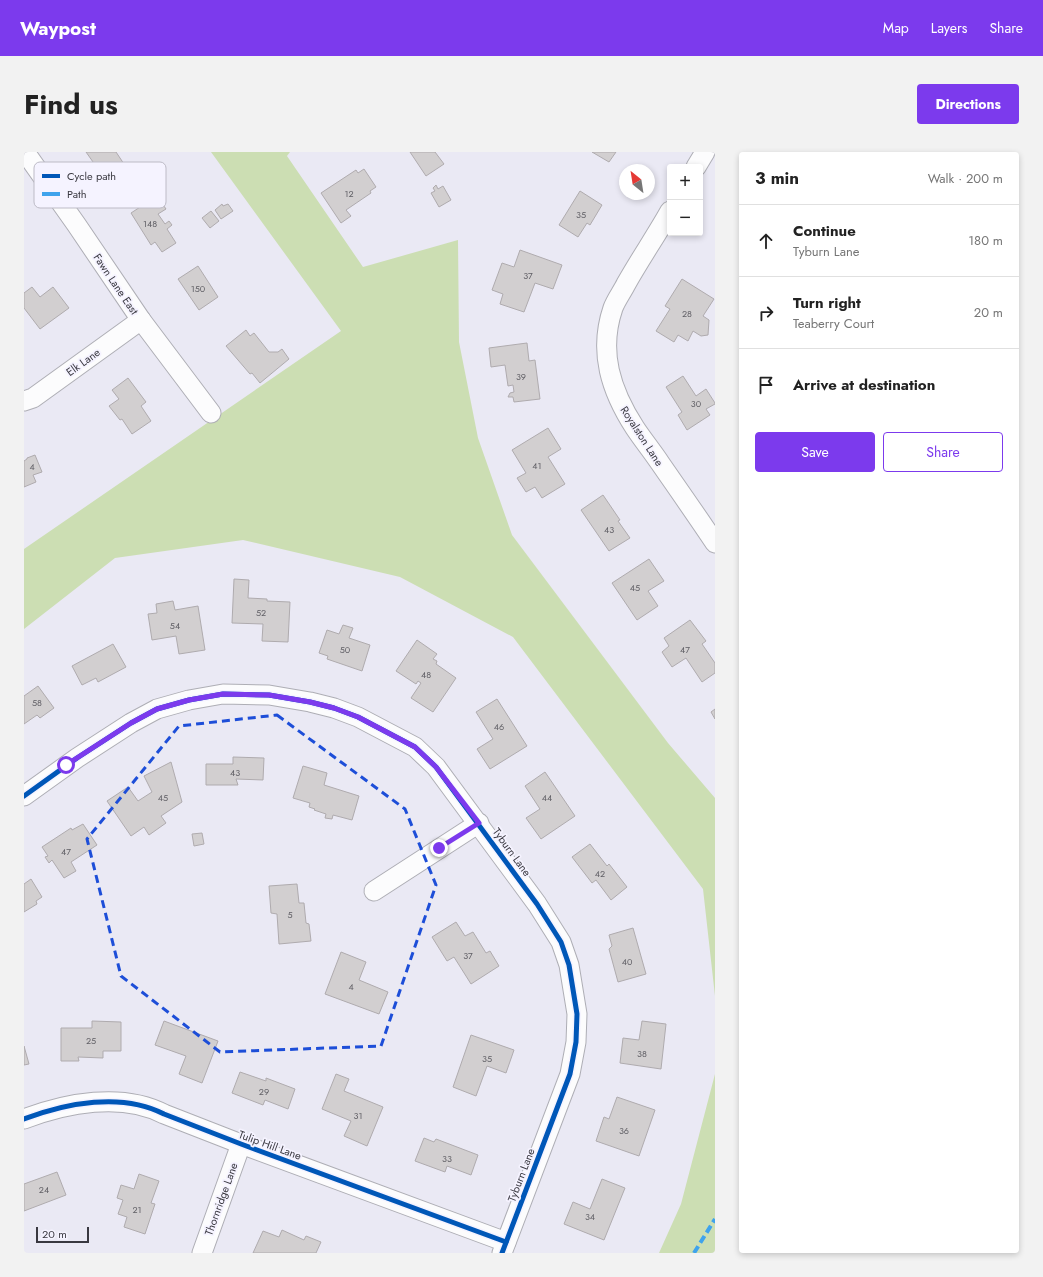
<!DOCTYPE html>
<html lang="en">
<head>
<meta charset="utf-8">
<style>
	:root { --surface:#fff; --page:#f2f2f2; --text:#222; --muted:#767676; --line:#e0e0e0; --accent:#7c3aed }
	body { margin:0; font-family:Jost,sans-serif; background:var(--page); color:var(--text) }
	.controls { position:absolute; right:12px; top:12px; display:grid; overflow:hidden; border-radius:4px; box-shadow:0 2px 6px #0003 }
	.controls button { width:36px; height:36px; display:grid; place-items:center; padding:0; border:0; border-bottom:1px solid var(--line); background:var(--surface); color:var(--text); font:20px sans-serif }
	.compass { position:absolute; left:595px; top:12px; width:36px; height:36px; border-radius:50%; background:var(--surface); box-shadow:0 2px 6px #0003; rotate:330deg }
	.scale { position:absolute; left:12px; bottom:10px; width:53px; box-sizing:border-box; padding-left:4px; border:2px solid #393840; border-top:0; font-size:11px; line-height:14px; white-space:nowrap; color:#393840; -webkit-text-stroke:3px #f5f3ff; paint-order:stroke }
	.stop { position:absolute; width:12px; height:12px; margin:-9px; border:3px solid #7c3aed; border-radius:50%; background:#fff }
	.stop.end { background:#7c3aed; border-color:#fff; box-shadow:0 1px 4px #0008 }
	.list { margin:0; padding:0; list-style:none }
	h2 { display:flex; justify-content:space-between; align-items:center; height:52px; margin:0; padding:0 16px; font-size:17px }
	h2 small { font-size:13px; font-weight:400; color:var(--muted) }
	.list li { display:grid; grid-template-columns:26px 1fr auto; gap:12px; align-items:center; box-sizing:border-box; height:72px; padding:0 16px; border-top:1px solid var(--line) }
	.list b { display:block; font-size:15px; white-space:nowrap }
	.list p { margin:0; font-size:13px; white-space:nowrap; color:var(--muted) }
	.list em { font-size:13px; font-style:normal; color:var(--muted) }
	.actions { display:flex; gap:8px; padding:12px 16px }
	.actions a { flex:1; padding:9px 0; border:1px solid var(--accent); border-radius:4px; text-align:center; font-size:14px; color:var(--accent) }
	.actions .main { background:var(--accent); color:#fff }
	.icon { flex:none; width:22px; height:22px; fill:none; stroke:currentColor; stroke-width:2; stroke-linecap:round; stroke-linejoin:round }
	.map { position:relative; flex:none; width:691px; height:1101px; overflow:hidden; border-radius:4px }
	header { display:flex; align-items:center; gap:24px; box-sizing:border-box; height:56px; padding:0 20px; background:var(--accent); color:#fff }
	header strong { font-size:19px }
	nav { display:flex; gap:22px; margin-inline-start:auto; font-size:14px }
	.intro { display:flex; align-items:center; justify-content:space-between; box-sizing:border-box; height:96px; padding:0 24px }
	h1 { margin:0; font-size:28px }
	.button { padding:10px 18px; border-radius:4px; background:var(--accent); color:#fff; font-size:14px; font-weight:700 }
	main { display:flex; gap:24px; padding:0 24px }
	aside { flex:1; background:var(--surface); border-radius:4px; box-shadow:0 2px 6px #0003 }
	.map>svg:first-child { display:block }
	.green { fill:#ccdeb3 }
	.building { fill:#d2cfd0; stroke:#afabae }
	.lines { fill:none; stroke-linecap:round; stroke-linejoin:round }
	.minor-casing { stroke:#aeaeb5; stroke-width:21 }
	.minor { stroke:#fcfcfd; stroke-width:19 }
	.quiet { stroke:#3fa3ec; stroke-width:4; stroke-dasharray:8 4; stroke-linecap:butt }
	.cycleway-casing { stroke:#f5f3ff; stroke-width:8 }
	.cycleway { stroke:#0057b8; stroke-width:5 }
	.route { stroke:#7c3aed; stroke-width:5 }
	.marked { fill:none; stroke:#1d4ed8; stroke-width:3; stroke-dasharray:8 5; stroke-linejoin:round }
	.labels { text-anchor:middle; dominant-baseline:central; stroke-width:3.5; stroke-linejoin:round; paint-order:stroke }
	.number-label { font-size:9px; fill:#5f5e64 }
	.street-label { font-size:11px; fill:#393840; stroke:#f5f3ff }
	.key { fill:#f5f3ff; stroke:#bdbbc6; stroke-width:1 }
	.key-label { font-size:11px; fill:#393840 }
</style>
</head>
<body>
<header>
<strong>Waypost</strong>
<nav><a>Map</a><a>Layers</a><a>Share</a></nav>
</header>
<div class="intro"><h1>Find us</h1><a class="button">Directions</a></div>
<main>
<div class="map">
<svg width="691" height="1101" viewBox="0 0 691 1101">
	<rect width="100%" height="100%" fill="#eae9f4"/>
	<g class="green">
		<path d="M187,0h79l-3,4 76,111 95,-27 1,102 19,96 34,97 156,208 47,55v198l-12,-107 -190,-252 -113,-60 -157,-37 -128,18 -91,71v-80l317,-218z"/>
		<path d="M691,922v179h-56l22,-49z"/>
	</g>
	<g class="building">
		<path d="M62,0h30l8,12 2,-1 2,3 -2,2 4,4 -14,10 -2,-4 -3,2 -2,-4 -4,3z"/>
		<path d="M386,0h25l9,12 -18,12z"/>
		<path d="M568,0h24l-7,10z"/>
		<path d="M340,17l12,18 -6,4 1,2 -25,17 5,6 -10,7 -20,-30 35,-23 2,3z"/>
		<path d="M412,33l2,4 5,-3 8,14 -12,7 -8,-14 4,-2 -2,-3z"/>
		<path d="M556,39l22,14 -12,20 -3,-2 -9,14 -19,-12z"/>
		<path d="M133,44l9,13 -8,5 7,10 4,-3 3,4 -5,4 9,14 -14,9 -7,-10 -4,3 -20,-32z"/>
		<path d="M198,52l1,2 5,-2 5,7 -12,8 -6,-9z"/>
		<path d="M187,59l8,10 -9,7 -8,-10z"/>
		<path d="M496,98l42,15 -9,24 -18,-6 -11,29 -24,-8 3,-10 -11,-4 10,-27 12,4z"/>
		<path d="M174,114l20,31 -19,13 -21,-31z"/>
		<path d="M658,127l32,20 -11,17 6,4 -1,15 -7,1 -8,-5 -5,10 -10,-6 -4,7 -18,-11 14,-22 -5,-3z"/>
		<path d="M8,135l8,10 13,-10 16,21 -29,21 -16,-21v-15z"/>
		<path d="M222,178l4,6 4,-3 15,19h9l4,-3 7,10 -29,24 -8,-10 -2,1 -24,-28z"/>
		<path d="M503,191l2,18 6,-1 5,39 -26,3 -1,-5h-5l2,-4 4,-1 -1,-7 -5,1 -3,-21 -14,2 -2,-19z"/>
		<path d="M659,224l13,20 10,-7 9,14v1l-9,5 4,6 -23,15 -9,-15 4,-3 -16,-25z"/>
		<path d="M104,226l18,24 -5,4 10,15 -19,13 -10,-15 -2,1 -11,-14 10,-7 -7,-9z"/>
		<path d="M524,276l13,21 -13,8 17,27 -23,14 -7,-11 -9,5 -9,-14 9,-5 -14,-23z"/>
		<path d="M11,303l7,17 -9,3 3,7 -12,5v-26l3,-2v-1z"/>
		<path d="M579,343l17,25 -2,1 12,17 -21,13 -28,-41z"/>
		<path d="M625,407l15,22 -16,10 10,15 -21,14 -25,-37z"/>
		<path d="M210,427l15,1 -1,18 19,1v2l23,1 -2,40 -26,-1 1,-17 -31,-1z"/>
		<path d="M149,449l2,9 23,-4 7,44 -26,4 -3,-18 -24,4 -4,-26 9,-1 -1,-9z"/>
		<path d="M666,468l16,21 -4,3 13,19v10l-13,9 -16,-24 -14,9 -10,-15 7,-6 -5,-8z"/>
		<path d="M319,473l10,3 -4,10 21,7 -8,26 -35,-12 1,-3 -9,-3 8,-23 12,4z"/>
		<path d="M393,488l20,14 -4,5 4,2 -1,3 20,14 -23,34 -22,-14 10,-15 -3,-2 -2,3 -20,-13z"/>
		<path d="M89,492l13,23 -28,15 -2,-4 -14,7 -10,-19z"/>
		<path d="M14,534l16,22 -14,10 -3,-3 -13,9v-28z"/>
		<path d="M473,547l30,47 -37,23 -13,-20 16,-10 -17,-27z"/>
		<path d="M691,557v10l-4,-7z"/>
		<path d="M209,605l31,1 -1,22 -27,-1 2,6h-32v-21h27z"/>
		<path d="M147,610l11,40 -21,14 5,7 -17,12 -5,-8 -13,9 -24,-35 21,-14 10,14 14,-9 -8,-16z"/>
		<path d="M279,614l24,7 -3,12 35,11 -7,24 -19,-5 -1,4 -7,-1 1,-4 -12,-4 1,-1 -6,-2 1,-4 -17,-5z"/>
		<path d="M521,620l30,44 -34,23 -15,-21 14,-9 -15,-23z"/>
		<path d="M59,672l14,21 -26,17 5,9 -12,7 -12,-18 -3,3 -4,-6 3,-1 -6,-9 29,-19 1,2z"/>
		<path d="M178,681l2,11 -10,2 -2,-12z"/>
		<path d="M566,692l17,22 2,-2 18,23 -16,13 -15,-20 -4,3 -20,-26z"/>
		<path d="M7,727l11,18 -6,4 1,3 -13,8v-28z"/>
		<path d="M273,732l2,19h5l2,20 3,1 2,17 -32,3 -2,-30 -6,-1 -2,-27z"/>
		<path d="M432,770l9,14 8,-4 13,21 4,-2 9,15 -28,18 -17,-27 -7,4 -15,-24z"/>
		<path d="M609,776l13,46 -28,8 -9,-33 3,-3 -3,-11z"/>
		<path d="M317,800l25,10 -7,18 29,12 -9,22 -54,-20z"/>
		<path d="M68,869l29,1v29h-18v7l-25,-1 1,4h-18v-33h31z"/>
		<path d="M140,869l54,20 -16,42 -23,-9 7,-18 -31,-11z"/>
		<path d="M618,869l24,3 -5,45 -41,-6 3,-25 16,2z"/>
		<path d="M447,883l43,15 -8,23 -19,-7 -11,30 -23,-9z"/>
		<path d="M0,894l5,18 -5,1z"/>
		<path d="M216,920l26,9v-3l29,11 -7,20 -23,-9 -2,5 -31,-12z"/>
		<path d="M312,922l13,5 -5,12 39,16 -16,39 -23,-10 7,-15 -29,-12z"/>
		<path d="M593,945l38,13 -16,46 -43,-15 8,-24 5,2z"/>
		<path d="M400,986l10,4 2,-3 42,16 -7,20 -24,-9 -2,6 -30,-11z"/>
		<path d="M33,1020l9,23 -42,16v-27z"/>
		<path d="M115,1022l20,7 -8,22 4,1 -10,30 -21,-7 3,-10 -9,-3 5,-14 -6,-2 4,-13 13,4z"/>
		<path d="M578,1027l23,9 -21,52 -40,-16 9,-22 17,7z"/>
		<path d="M258,1078l22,10 2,-4 15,6 -5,11h-63l10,-22 16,6z"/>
	</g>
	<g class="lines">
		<g class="minor-casing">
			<g id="minor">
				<path d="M1,0l51,72 65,96 70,93"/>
				<path d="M672,15l9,-15"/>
				<path d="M646,59c-14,25 -30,48 -44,73 -4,8 -10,16 -13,24 -15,44 -2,83 22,120 8,12 17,23 25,35 18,26 37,53 55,80"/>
				<path d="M0,249l9,-3 108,-78"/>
				<path d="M0,644l53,-38 54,-35 26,-14 32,-9 34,-6 46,1 41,7 24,6 24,9 57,30 21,20 101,137 24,38 8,23 8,49 -1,28 -6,32 -68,179"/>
				<path d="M350,739l105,-68"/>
				<path d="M0,967c42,-16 98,-27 140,-5l77,30 265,98"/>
				<path d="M178,1101l39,-109"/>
			</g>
		</g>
		<use href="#minor" class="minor"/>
		<path class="quiet" d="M670,1101l21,-34"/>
		<g class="cycleway-casing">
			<g id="cycleway">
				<path d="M0,644l53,-38 54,-35 26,-14 32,-9 34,-6 46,1 41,7 24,6 24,9 57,30 21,20 101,137 24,38 8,23 8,49 -1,28 -6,32 -68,179"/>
				<path d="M0,967c42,-16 98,-27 140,-5l77,30 265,98"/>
			</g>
		</g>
		<use href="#cycleway" class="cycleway"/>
	</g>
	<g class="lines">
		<path class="route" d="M42,613l65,-42 26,-14 32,-9 34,-6 46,1 41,7 24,6 24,9 57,30 21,20 43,56 -40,25"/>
	</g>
	<path class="marked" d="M253,563l128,94 31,76 -55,161 -161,6 -99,-76 -34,-137 92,-113z"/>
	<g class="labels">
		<g class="number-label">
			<text x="325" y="41">12</text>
			<text x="557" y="62">35</text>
			<text x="126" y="71">148</text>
			<text x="504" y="123">37</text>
			<text x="174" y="136">150</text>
			<text x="663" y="161">28</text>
			<text x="497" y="224">39</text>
			<text x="672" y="251">30</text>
			<text x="513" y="313">41</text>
			<text x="8" y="314">4</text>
			<text x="585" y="377">43</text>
			<text x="611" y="435">45</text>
			<text x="237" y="460">52</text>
			<text x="151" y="473">54</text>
			<text x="321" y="497">50</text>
			<text x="661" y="497">47</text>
			<text x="402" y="522">48</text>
			<text x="13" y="550">58</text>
			<text x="475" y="574">46</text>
			<text x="211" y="620">43</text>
			<text x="139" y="645">45</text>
			<text x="523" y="645">44</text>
			<text x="42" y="699">47</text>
			<text x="576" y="721">42</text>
			<text x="266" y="762">5</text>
			<text x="444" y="803">37</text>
			<text x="603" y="809">40</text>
			<text x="327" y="834">4</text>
			<text x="67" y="888">25</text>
			<text x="618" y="901">38</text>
			<text x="463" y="906">35</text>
			<text x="240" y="939">29</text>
			<text x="334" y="963">31</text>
			<text x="600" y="978">36</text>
			<text x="423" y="1006">33</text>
			<text x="20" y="1037">24</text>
			<text x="113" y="1057">21</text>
			<text x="566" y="1064">34</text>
		</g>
		<g class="street-label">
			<text transform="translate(92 132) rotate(56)">Fawn Lane East</text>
			<text transform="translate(59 210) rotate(-36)">Elk Lane</text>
			<text transform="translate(618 284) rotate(57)">Royalston Lane</text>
			<text transform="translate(488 700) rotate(54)">Tyburn Lane</text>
			<text transform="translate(246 993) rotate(20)">Tulip Hill Lane</text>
			<text transform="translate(497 1023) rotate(-69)">Tyburn Lane</text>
			<text transform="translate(197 1047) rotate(-70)">Thornridge Lane</text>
		</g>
	</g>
	<rect x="10" y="10" width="132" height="46" rx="6" class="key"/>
	<rect x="18" y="22" width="18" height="4" fill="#0057b8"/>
	<rect x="18" y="40" width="18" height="4" fill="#3fa3ec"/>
	<g class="key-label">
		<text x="43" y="28">Cycle path</text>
		<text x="43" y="46">Path</text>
	</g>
</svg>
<div class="controls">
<button>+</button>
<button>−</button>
</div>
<svg class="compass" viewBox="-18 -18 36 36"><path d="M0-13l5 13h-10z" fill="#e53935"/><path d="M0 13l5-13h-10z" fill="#767676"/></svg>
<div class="scale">20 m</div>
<div class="stop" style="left:42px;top:613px"></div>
<div class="stop end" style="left:415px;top:696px"></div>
</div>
<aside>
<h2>3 min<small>Walk · 200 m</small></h2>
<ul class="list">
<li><svg class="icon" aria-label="ahead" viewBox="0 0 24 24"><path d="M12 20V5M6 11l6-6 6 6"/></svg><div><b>Continue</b><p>Tyburn Lane</p></div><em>180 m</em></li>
<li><svg class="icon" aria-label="right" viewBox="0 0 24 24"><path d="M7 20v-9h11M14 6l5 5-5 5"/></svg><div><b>Turn right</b><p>Teaberry Court</p></div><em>20 m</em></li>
<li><svg class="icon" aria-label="arrive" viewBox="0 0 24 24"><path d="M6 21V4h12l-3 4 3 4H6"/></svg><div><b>Arrive at destination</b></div></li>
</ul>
<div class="actions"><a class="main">Save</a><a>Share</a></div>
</aside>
</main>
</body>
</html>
